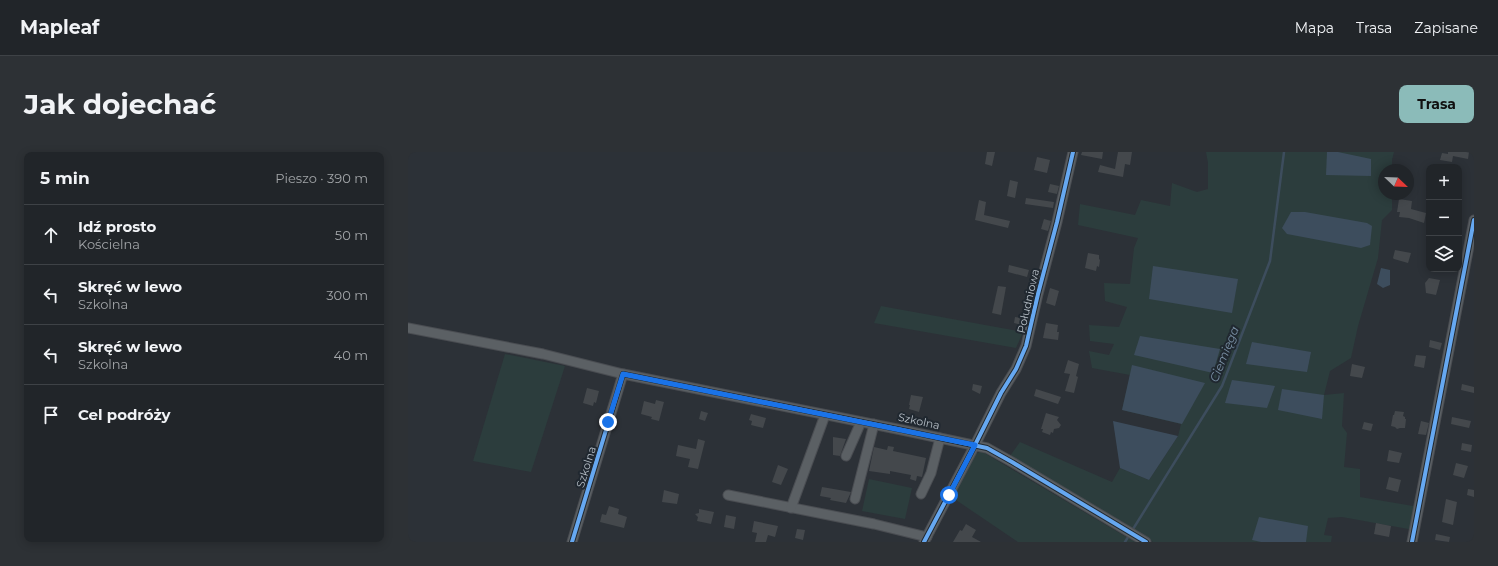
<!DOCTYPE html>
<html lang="pl">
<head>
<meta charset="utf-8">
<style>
	:root { --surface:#212529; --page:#2d3135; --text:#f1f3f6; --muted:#a2a5a8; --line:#3e4246; --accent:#8bbbb9 }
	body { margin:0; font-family:Montserrat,sans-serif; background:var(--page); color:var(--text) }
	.controls { position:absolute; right:12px; top:12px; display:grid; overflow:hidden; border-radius:8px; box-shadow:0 2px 10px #0003 }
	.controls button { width:36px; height:36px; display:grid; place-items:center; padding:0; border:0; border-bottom:1px solid var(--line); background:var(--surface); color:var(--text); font:20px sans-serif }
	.compass { position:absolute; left:970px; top:12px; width:36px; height:36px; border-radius:50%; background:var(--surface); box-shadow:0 2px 10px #0003; rotate:113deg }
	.stop { position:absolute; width:12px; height:12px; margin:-9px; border:3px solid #1a73e8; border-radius:50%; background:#fff }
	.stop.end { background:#1a73e8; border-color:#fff; box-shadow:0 1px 4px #0008 }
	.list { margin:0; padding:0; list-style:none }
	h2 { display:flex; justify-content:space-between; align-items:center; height:52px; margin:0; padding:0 16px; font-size:17px }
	h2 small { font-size:13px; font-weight:400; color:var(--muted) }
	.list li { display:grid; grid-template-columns:26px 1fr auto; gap:12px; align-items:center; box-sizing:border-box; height:60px; padding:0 16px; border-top:1px solid var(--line) }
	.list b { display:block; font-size:15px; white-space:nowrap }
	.list p { margin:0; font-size:13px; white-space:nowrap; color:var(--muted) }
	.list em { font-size:13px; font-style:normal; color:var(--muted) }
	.icon { flex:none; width:22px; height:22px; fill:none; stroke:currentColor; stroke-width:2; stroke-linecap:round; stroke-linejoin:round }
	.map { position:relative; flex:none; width:1066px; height:390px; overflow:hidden; border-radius:8px }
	header { display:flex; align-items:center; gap:24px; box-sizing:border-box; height:56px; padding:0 20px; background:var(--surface); border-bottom:1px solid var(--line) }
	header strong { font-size:19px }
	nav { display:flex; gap:22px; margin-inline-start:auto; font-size:14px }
	.intro { display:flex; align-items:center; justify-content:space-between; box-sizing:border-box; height:96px; padding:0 24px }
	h1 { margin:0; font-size:28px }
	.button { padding:10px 18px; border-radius:8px; background:var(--accent); color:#111; font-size:14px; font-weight:700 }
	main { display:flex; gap:24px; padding:0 24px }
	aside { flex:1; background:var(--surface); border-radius:8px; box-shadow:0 2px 10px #0003 }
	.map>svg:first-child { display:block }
	.green { fill:#2c3d3d }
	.water { fill:#3d4d5d }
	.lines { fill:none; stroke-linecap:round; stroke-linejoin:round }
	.stream { stroke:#3d4d5d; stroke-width:2.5 }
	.building { fill:#44484c }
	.minor-casing { stroke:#4a4d52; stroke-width:11 }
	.minor { stroke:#5b6064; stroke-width:9 }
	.cycleway-casing { stroke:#202830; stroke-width:6 }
	.cycleway { stroke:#66a8f1; stroke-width:4 }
	.route { stroke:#1a73e8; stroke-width:5 }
	.labels { text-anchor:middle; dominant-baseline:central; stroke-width:4; stroke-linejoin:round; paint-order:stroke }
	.street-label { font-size:11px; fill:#b6bec6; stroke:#202830 }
	.water-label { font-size:12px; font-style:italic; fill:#7b91a6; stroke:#202830 }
</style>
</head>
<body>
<header>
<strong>Mapleaf</strong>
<nav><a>Mapa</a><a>Trasa</a><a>Zapisane</a></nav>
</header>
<div class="intro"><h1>Jak dojechać</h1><a class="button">Trasa</a></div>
<main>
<aside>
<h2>5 min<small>Pieszo · 390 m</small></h2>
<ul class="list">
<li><svg class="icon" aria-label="ahead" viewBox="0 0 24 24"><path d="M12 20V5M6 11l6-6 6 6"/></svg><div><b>Idź prosto</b><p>Kościelna</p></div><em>50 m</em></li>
<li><svg class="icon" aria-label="left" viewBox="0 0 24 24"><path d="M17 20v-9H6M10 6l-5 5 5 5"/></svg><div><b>Skręć w lewo</b><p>Szkolna</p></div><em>300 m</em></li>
<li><svg class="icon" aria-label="left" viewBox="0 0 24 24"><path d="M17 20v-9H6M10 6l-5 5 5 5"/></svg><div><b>Skręć w lewo</b><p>Szkolna</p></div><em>40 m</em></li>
<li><svg class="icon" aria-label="arrive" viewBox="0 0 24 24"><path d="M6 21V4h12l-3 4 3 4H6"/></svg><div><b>Cel podróży</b></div></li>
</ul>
</aside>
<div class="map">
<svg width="1066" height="390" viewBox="0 0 1066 390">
	<rect width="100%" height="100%" fill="#2c3137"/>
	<g class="green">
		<path d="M798,0h188l-2,8v10h-8v24h8v16l-10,10 -4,38 -20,68 -7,32 -21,13 -6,24 20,-2 -2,33 5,7 -3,34 16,2v28l59,10 -5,23 -72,-13 -14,1 -4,17 8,1 -1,6h-178l-30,-20 -113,-66 10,-14 92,40 8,-14 29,12 29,-44 3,-12 -59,-14 8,-35 -38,-7 -3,-17 20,4 5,-11 -24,-3 -1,-16 30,2 8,-20 -22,-6 -1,-18 26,1 4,-36 4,-10 -60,-13 2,-21 55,11 6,-15 29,6 2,-23 25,9 11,-3v-26z"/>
		<path d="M473,154l142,26 -7,16 -142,-25z"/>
		<path d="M97,202l60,12 -34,106 -58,-11z"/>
		<path d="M573,299l147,87 8,4h-118l-65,-44 21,-43z"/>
		<path d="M461,327l43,9 -7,31 -43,-8z"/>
	</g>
	<g class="water">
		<path d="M919,0h11l33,7v17l-45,-1z"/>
		<path d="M883,60h14l62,11 5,3 -2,19 -9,3 -74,-14 -5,-6z"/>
		<path d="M745,114l85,13 -6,34 -83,-14z"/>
		<path d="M973,116l9,2v15l-7,3 -6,-4z"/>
		<path d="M732,184l80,13 -7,24 -79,-18z"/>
		<path d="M844,190l59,10 -4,20 -61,-8z"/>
		<path d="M724,213l73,18 -23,41 -60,-14z"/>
		<path d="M824,228l43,6 -8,22 -42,-5z"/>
		<path d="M874,237l42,6 -2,24 -44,-9z"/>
		<path d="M705,269l65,15 -29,44 -29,-12z"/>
		<path d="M851,365l49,9 -2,16h-45l-9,-2z"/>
	</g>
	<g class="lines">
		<path class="stream" d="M717,390l97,-156 48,-125 14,-109"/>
	</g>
	<g class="building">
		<path d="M579,0h8l-3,14 -7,-2z"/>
		<path d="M674,0h21l-1,7 -21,-4z"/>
		<path d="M710,0h14l-2,13 -5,-1 -2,13 -25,-5 2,-7 15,4z"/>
		<path d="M1040,0h21l-1,7 -15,-3 -1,6 -12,-2 2,-7 6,1z"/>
		<path d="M629,5l13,3 -3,13 -13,-3z"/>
		<path d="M602,28l8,2 -3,16 -8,-2z"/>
		<path d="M642,32l9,2 -2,8 -9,-2z"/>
		<path d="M618,46l28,4 -1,6 -28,-4z"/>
		<path d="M991,47l13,2 -1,8 15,4 -2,10 -15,-5 -10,-1 1,-5h-3z"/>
		<path d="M571,48l7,2 -2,13 26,6 -2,7 -33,-8z"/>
		<path d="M636,67l7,2 -3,10 -7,-2z"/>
		<path d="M987,98l16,3 -3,10 -14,-4 -1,-1z"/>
		<path d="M680,101l11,2v4l1,1 -1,7 -2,-1 -1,5 -11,-3z"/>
		<path d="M601,113l20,5 -2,7 -19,-5z"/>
		<path d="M1021,126l11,2 -4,15 -10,-2 -1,-10z"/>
		<path d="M590,134l8,1 -5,28 -9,-2z"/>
		<path d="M642,136l9,3 -4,15 -9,-3z"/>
		<path d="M619,139l5,1 -3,13 -5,-1z"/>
		<path d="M607,165l8,1 -1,7 -8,-2z"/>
		<path d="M638,171l12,2 -1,7h2l-1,8 -15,-2z"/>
		<path d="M1022,188l12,3 -2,7 -11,-3z"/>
		<path d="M1008,203l10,1 -2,12 -10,-2z"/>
		<path d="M660,208l11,4 -3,12 2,1 -4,16 -9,-2 5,-17 -6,-1z"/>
		<path d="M944,212l13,3 -3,11 -12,-2z"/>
		<path d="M565,232l9,2 -2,8 -8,-4z"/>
		<path d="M1054,232l12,3v6l-13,-3z"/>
		<path d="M179,236l12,3 -3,12 -2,-1 -1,4 -10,-3z"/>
		<path d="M628,237l25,8 -3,7 -24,-8z"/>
		<path d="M503,243l12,2 -4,15 -10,-3 1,-4h-1z"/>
		<path d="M248,248l8,2 -5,19 -8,-2 1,-2 -11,-3 3,-13 11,3z"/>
		<path d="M293,259l7,2 -3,8 -6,-2z"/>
		<path d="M987,259l9,1 -1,4 2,1v2h1l-1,9h-5l-3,1 -2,-2 -4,-1 2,-11h1z"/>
		<path d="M638,261l13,4 -2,3 4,5 -2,3 -5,1 -1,4 -2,-1 -1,3 -8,-3 1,-3h-2z"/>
		<path d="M343,262l15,4 -3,10 -12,-3 1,-4 -3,-1z"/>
		<path d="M1044,265l19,4 -2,7 -18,-4z"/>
		<path d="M1013,269l8,2 -3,12 -8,-1z"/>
		<path d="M956,270l9,2 -2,7 -9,-2z"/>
		<path d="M425,285l13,2 -6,17 -7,-1z"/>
		<path d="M290,287l7,2 -7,28 -10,-2 2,-8 -14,-3 2,-11 18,4z"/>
		<path d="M1054,291l10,2 -1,7 -10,-2z"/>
		<path d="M480,294l6,1 -1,4 33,7 -4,19 -5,-1 -1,5 -6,-2 1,-4 -21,-4v3l-21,-3 5,-24 13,3z"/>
		<path d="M981,298l13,3 -3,10 -12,-2z"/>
		<path d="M1048,311l12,3 -4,12 -11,-3z"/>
		<path d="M370,313l10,4 -7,16 -9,-3z"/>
		<path d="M981,325l12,3 -3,12 -12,-3z"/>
		<path d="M414,335l29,5 -5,11 -16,-3 1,-2 -11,-2z"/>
		<path d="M1060,337l6,1v7l-7,-2z"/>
		<path d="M256,338l15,4 -2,10 -15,-2z"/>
		<path d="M1038,347l11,3 -4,23 -11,-3z"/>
		<path d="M201,354l10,3 -1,5 9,3 -3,11 -24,-6 2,-8 4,1z"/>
		<path d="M291,357l15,3 -3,12 -14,-3 1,-4 -3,-3 4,-1z"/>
		<path d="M318,363l10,2 -2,12 -10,-2z"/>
		<path d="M346,369l24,5 -3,11 -7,-2 -2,7h-11l2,-9 -5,-1z"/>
		<path d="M968,371l15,3 -2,11 -15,-3z"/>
		<path d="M558,372l10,6 -4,7 9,5h-28l7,-12 2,1z"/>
		<path d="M389,377l8,1 -2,10 -8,-2z"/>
		<path d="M1028,382l14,3 -1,5 -14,-2z"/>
	</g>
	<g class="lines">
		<g class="minor-casing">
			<g id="minor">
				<path d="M0,176l135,26 80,20 279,56 85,18 25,14 134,80"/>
				<path d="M438,304l15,-34"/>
				<path d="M513,342l10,-21 9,-35"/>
				<path d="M320,343l146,29 53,13"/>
				<path d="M447,347l19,-75"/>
				<path d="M383,356l34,-93"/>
				<path d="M164,390l51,-168"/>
				<path d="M516,390l51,-97 26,-52 15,-24 10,-23 12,-52 19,-72 16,-70"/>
				<path d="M1004,390l62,-322"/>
			</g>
		</g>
		<use href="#minor" class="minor"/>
		<g class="cycleway-casing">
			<g id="cycleway">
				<path d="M164,390l51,-168 279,56 85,18 25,14 134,80"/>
				<path d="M516,390l51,-97 26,-52 15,-24 10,-23 12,-52 19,-72 16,-70"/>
				<path d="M1004,390l62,-322"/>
			</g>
		</g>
		<use href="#cycleway" class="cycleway"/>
	</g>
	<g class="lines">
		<path class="route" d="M200,270l15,-48 352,71 -26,50"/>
	</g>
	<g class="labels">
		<g class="street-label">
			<text transform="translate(620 149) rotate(-77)">Południowa</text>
			<text transform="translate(511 269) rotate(12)">Szkolna</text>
			<text transform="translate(178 315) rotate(-73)">Szkolna</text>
		</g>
		<g class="water-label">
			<text transform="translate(816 202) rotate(-68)">Ciemięga</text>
		</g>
	</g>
</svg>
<div class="controls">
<button>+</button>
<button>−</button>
<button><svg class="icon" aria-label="layers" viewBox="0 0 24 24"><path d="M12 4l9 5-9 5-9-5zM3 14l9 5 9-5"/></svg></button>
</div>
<svg class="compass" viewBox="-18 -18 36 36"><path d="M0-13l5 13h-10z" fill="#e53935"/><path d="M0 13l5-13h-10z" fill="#a2a5a8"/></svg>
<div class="stop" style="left:541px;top:343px"></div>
<div class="stop end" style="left:200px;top:270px"></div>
</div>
</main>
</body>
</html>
